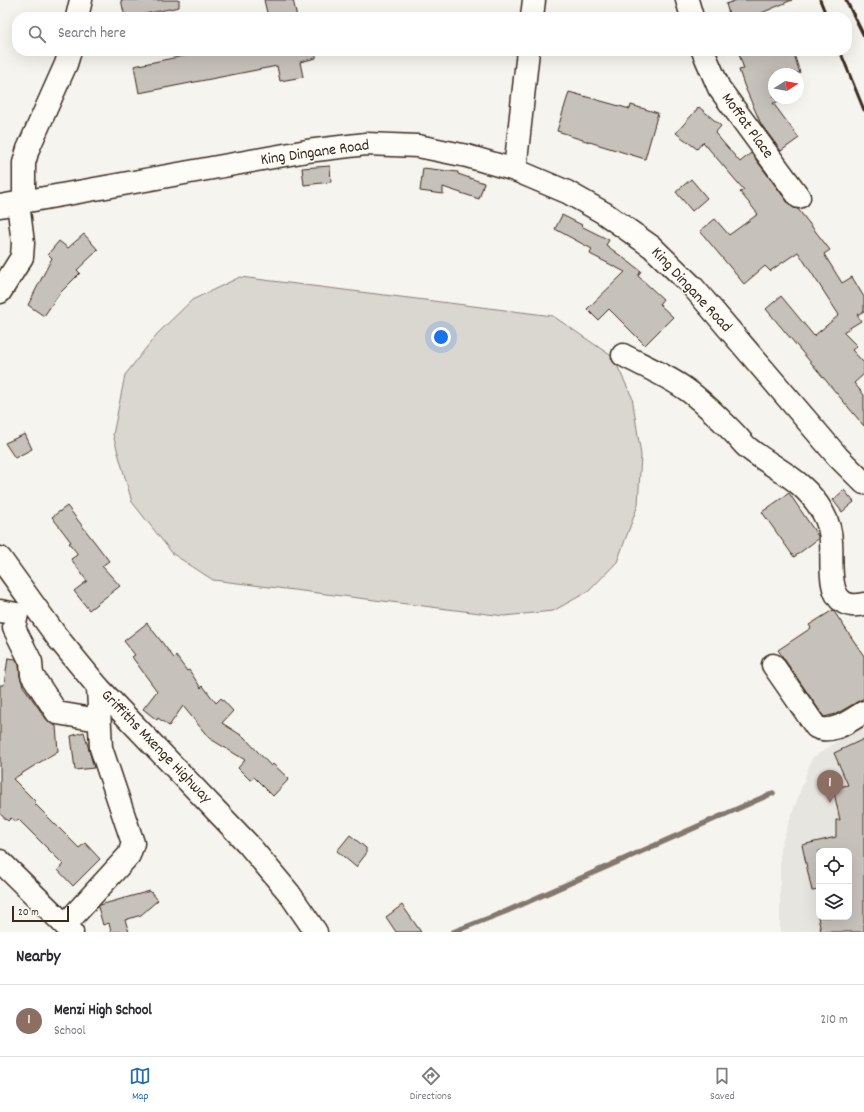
<!DOCTYPE html>
<html lang="en">
<head>
<meta charset="utf-8">
<style>
	:root { --surface:#fff; --page:#f7f7f7; --text:#2b2b33; --muted:#7c7c81; --line:#e1e1e2; --accent:#1f6fb2 }
	body { margin:0; font-family:Dekko,sans-serif; background:var(--page); color:var(--text) }
	.controls { position:absolute; right:12px; bottom:12px; display:grid; overflow:hidden; border-radius:8px; box-shadow:0 4px 16px #0002 }
	.controls button { width:36px; height:36px; display:grid; place-items:center; padding:0; border:0; border-bottom:1px solid var(--line); background:var(--surface); color:var(--text); font:20px sans-serif }
	.compass { position:absolute; left:768px; top:68px; width:36px; height:36px; border-radius:50%; background:var(--surface); box-shadow:0 4px 16px #0002; rotate:79deg }
	.scale { position:absolute; left:12px; bottom:10px; width:57px; box-sizing:border-box; padding-left:4px; border:2px solid #3b2a1e; border-top:0; font-size:11px; line-height:14px; white-space:nowrap; color:#3b2a1e; -webkit-text-stroke:3px #fdfcf7; paint-order:stroke }
	.you { position:absolute; left:441px; top:337px; width:14px; height:14px; margin:-10px; border:3px solid #fff; border-radius:50%; background:#1a73e8; box-shadow:0 0 0 6px #1a73e833 }
	.badge { display:grid; place-items:center; width:26px; height:26px; border-radius:50%; background:var(--accent); color:#fff; font-size:13px; font-weight:700 }
	.pin { position:absolute; translate:-50% -33px; filter:drop-shadow(0 1px 2px #0008) }
	.pin::after { content:''; position:absolute; top:21px; width:14px; height:12px; background:inherit; clip-path:polygon(0 0,100% 0,50% 100%) }
	.list { margin:0; padding:0; list-style:none }
	h2 { display:flex; justify-content:space-between; align-items:center; height:52px; margin:0; padding:0 16px; font-size:17px }
	h2 small { font-size:13px; font-weight:400; color:var(--muted) }
	.list li { display:grid; grid-template-columns:26px 1fr auto; gap:12px; align-items:center; box-sizing:border-box; height:72px; padding:0 16px; border-top:1px solid var(--line) }
	.list b { display:block; font-size:15px; white-space:nowrap }
	.list p { margin:0; font-size:13px; white-space:nowrap; color:var(--muted) }
	.list em { font-size:13px; font-style:normal; color:var(--muted) }
	.icon { flex:none; width:22px; height:22px; fill:none; stroke:currentColor; stroke-width:2; stroke-linecap:round; stroke-linejoin:round }
	.map { position:relative; flex:none; width:864px; height:932px; overflow:hidden }
	.search { position:absolute; background:var(--surface); box-shadow:0 4px 16px #0002; left:12px; right:12px; top:12px; height:44px; display:flex; align-items:center; gap:10px; box-sizing:border-box; padding:0 14px; border-radius:16px; color:var(--muted); font-size:15px }
	.sheet { height:124px; background:var(--surface) }
	nav { display:flex; justify-content:space-around; align-items:center; box-sizing:border-box; height:56px; border-top:1px solid var(--line); background:var(--surface); font-size:11px; color:var(--muted) }
	nav a { display:grid; justify-items:center; gap:2px }
	nav .on { color:var(--accent) }
	.map>svg:first-child { display:block }
	.built { fill:#e7e5df; fill-rule:evenodd }
	.green { fill:#dad6d0; stroke:#8a8077 }
	.lines { fill:none; stroke-linecap:round; stroke-linejoin:round }
	.stream { stroke:#84786e; stroke-width:5.5 }
	.building { fill:#c7c1bb; stroke:#3b2a1e }
	.minor-casing { stroke:#3b2a1e; stroke-width:25 }
	.minor { stroke:#fdfcf7; stroke-width:22 }
	.rail { stroke:#3b2a1e; stroke-width:3 }
	.labels { text-anchor:middle; dominant-baseline:central; stroke-width:3; stroke-linejoin:round; paint-order:stroke }
	.street-label { font-size:16px; fill:#3b2a1e; stroke:#fdfcf7 }
</style>
</head>
<body>
<div class="map">
<svg width="864" height="932" viewBox="0 0 864 932">
	<rect width="100%" height="100%" fill="#f5f4ee"/>
	<filter id="ink" filterUnits="userSpaceOnUse"><feTurbulence type="fractalNoise" baseFrequency=".025" numOctaves="2"/><feDisplacementMap in="SourceGraphic" scale="8" xChannelSelector="R" yChannelSelector="G"/><feConvolveMatrix kernelMatrix="1 2 1 2 8 2 1 2 1" color-interpolation-filters="sRGB"/></filter>
	<g filter="url(#ink)">
		<path class="built" d="M864,724v208h-84v-84l32,-90zM819,851h30v66h-30z"/>
		<path class="green" d="M240,277l313,39 60,41 19,40 9,58 -3,50 -21,57 -28,29 -36,20 -49,5 -291,-36 -40,-26 -41,-52 -19,-67 12,-60 32,-41 35,-34z"/>
		<g class="lines">
			<path class="stream" d="M453,932l54,-21 266,-118"/>
		</g>
		<g class="building">
			<path d="M121,0h58v7l-49,10h-5z"/>
			<path d="M264,0h29l4,17h-29z"/>
			<path d="M737,0h55l-40,17h-22l-4,-13z"/>
			<path d="M208,51h108v7l-16,4 3,15 -23,4 -3,-15 -138,27 -5,-27z"/>
			<path d="M738,51h30l1,4 13,-4h11l7,22 -26,1v24h15l1,3 -17,2 26,35 -18,13 -20,-27 -17,-39 -5,-15 5,-1z"/>
			<path d="M569,92l61,17 1,-4 27,8 -13,46 -75,-23v-1l-13,-4z"/>
			<path d="M699,107l22,19 -6,7 25,29 11,-9 38,51 5,4 4,1 32,41 -6,4 18,29 10,-6 12,20v14l-7,4 4,6 -18,11 14,14 -5,4 12,13v11l-10,9 10,12v31l-98,-117 15,-13 33,40 25,-21 -41,-63 -28,19 -5,-5 -21,18 -44,-53 15,-12 14,16 29,-21 -18,-22 4,-2 -41,-48 -6,7 -21,-16z"/>
			<path d="M330,166l1,16 -27,3 -2,-17z"/>
			<path d="M423,168l35,4v2l26,9 -5,16 -36,-12v7l-23,-3z"/>
			<path d="M691,179l16,19 -15,13 -16,-19z"/>
			<path d="M562,215l20,10 -1,1 28,14 -3,5 35,26 -3,5 25,23 -4,5 14,13 -28,28 -36,-36 -11,11 -11,-11 38,-37 -35,-18 2,-5 -37,-20z"/>
			<path d="M84,234l14,16 -21,20 3,3 -20,20 -16,23 -16,-11 24,-47 -4,-4 11,-13 9,7z"/>
			<path d="M25,434l7,15 -17,9 -10,-15z"/>
			<path d="M844,490l10,12 -12,10 -9,-12z"/>
			<path d="M789,493l29,43v3l-24,18 -32,-45z"/>
			<path d="M67,506l42,55 -7,5 18,20 -31,24 -15,-19 13,-10 -16,-22 6,-4v-2l-8,-10 2,-1 -19,-25z"/>
			<path d="M833,610l31,46v42l-28,16 -12,3 -46,-67 33,-22 -2,-3z"/>
			<path d="M147,623l27,35 2,-2 11,15 2,-1 12,18 2,-2 13,17 5,-5 12,13 -11,12 22,14 27,29 2,-2 16,15 -16,17 -19,-19 -4,3 -12,-12 7,-8 -36,-22 -26,-32 -14,20 -11,-8 -1,2 -14,-11 14,-18 -25,-34 3,-2 -11,-14z"/>
			<path d="M8,658l8,1 3,6 1,11 3,10 19,27v2h1l7,8 6,3 2,25 -45,28 23,23 -2,1 45,45 6,-5 15,16 -27,27 -15,-16 5,-6 -45,-45 -2,3 -5,-4 -3,3 -8,-7v-129h4z"/>
			<path d="M84,732l10,36 -19,2 -4,-34z"/>
			<path d="M864,739v193h-43l-3,-15h31v-66h-30v39l-7,1 -10,-46 34,-8v-17h4l-7,-32 15,-3 -14,-32z"/>
			<path d="M350,835l16,13v6l-10,13 -19,-16z"/>
			<path d="M150,891l8,9 -17,15 -16,5 4,12h-18l-2,-9 -6,2 -5,-18 2,-2z"/>
			<path d="M402,905l19,27h-25l-10,-15z"/>
		</g>
		<g class="lines">
			<g class="minor-casing">
				<g id="minor">
					<path d="M687,0l5,17"/>
					<path d="M77,17l4,-17"/>
					<path d="M532,17l2,-17"/>
					<path d="M703,51l16,37 80,109"/>
					<path d="M515,170l13,-119"/>
					<path d="M24,202v-39l4,-14 38,-85 4,-13"/>
					<path d="M0,206l307,-55 59,-7 52,2 49,10 48,14 52,22 37,21 48,34 41,40 145,170 26,26"/>
					<path d="M0,292l22,-35 1,-14 -5,-40"/>
					<path d="M623,355c21,11 45,21 64,35 17,12 32,28 47,43 5,5 9,11 14,15 29,23 56,31 75,65 5,9 8,19 8,29 2,24 -7,71 33,62"/>
					<path d="M0,558l57,79 41,50 150,157 41,49 27,39"/>
					<path d="M0,611l17,3 -3,14 17,34 1,13 25,38 42,7"/>
					<path d="M773,665l43,62c16,8 35,-7 48,-15"/>
					<path d="M0,861l72,71"/>
					<path d="M65,925l64,-70 4,-12 -32,-95 -3,-61"/>
				</g>
			</g>
			<use href="#minor" class="minor"/>
			<g class="rail">
				<path d="M820,0l7,17"/>
				<path d="M846,0l18,36"/>
				<path d="M840,51l24,59"/>
			</g>
		</g>
	</g>
	<g class="labels">
		<g class="street-label">
			<text transform="translate(747 126) rotate(54)">Moffat Place</text>
			<text transform="translate(315 153) rotate(-8)">King Dingane Road</text>
			<text transform="translate(691 290) rotate(47)">King Dingane Road</text>
			<text transform="translate(156 747) rotate(46)">Griffiths Mxenge Highway</text>
		</g>
	</g>
</svg>
<div class="controls">
<button><svg class="icon" aria-label="locate" viewBox="0 0 24 24"><circle cx="12" cy="12" r="6"/><path d="M12 2v4M12 18v4M2 12h4M18 12h4"/></svg></button>
<button><svg class="icon" aria-label="layers" viewBox="0 0 24 24"><path d="M12 4l9 5-9 5-9-5zM3 14l9 5 9-5"/></svg></button>
</div>
<svg class="compass" viewBox="-18 -18 36 36"><path d="M0-13l5 13h-10z" fill="#e53935"/><path d="M0 13l5-13h-10z" fill="#7c7c81"/></svg>
<div class="scale">20 m</div>
<div class="you"></div>
<div class="pin badge" style="left:830px;top:803px;background:#8d6e63">1</div>
<div class="search"><svg class="icon" aria-label="search" viewBox="0 0 24 24"><circle cx="10" cy="10" r="6"/><path d="M15 15l6 6"/></svg>Search here</div>
</div>
<section class="sheet">
<h2>Nearby<small></small></h2>
<ul class="list">
<li><span class="badge" style="background:#8d6e63">1</span><div><b>Menzi High School</b><p>School</p></div><em>210 m</em></li>
</ul>
</section>
<nav>
<a class="on"><svg class="icon" aria-label="map" viewBox="0 0 24 24"><path d="M3 6l6-2 6 2 6-2v14l-6 2-6-2-6 2zM9 4v14M15 6v14"/></svg>Map</a>
<a><svg class="icon" aria-label="directions" viewBox="0 0 24 24"><path d="M12 3l9 9-9 9-9-9zM9 14v-3h6M13 9l2 2-2 2"/></svg>Directions</a>
<a><svg class="icon" aria-label="saved" viewBox="0 0 24 24"><path d="M7 4h10v16l-5-4-5 4z"/></svg>Saved</a>
</nav>
</body>
</html>
